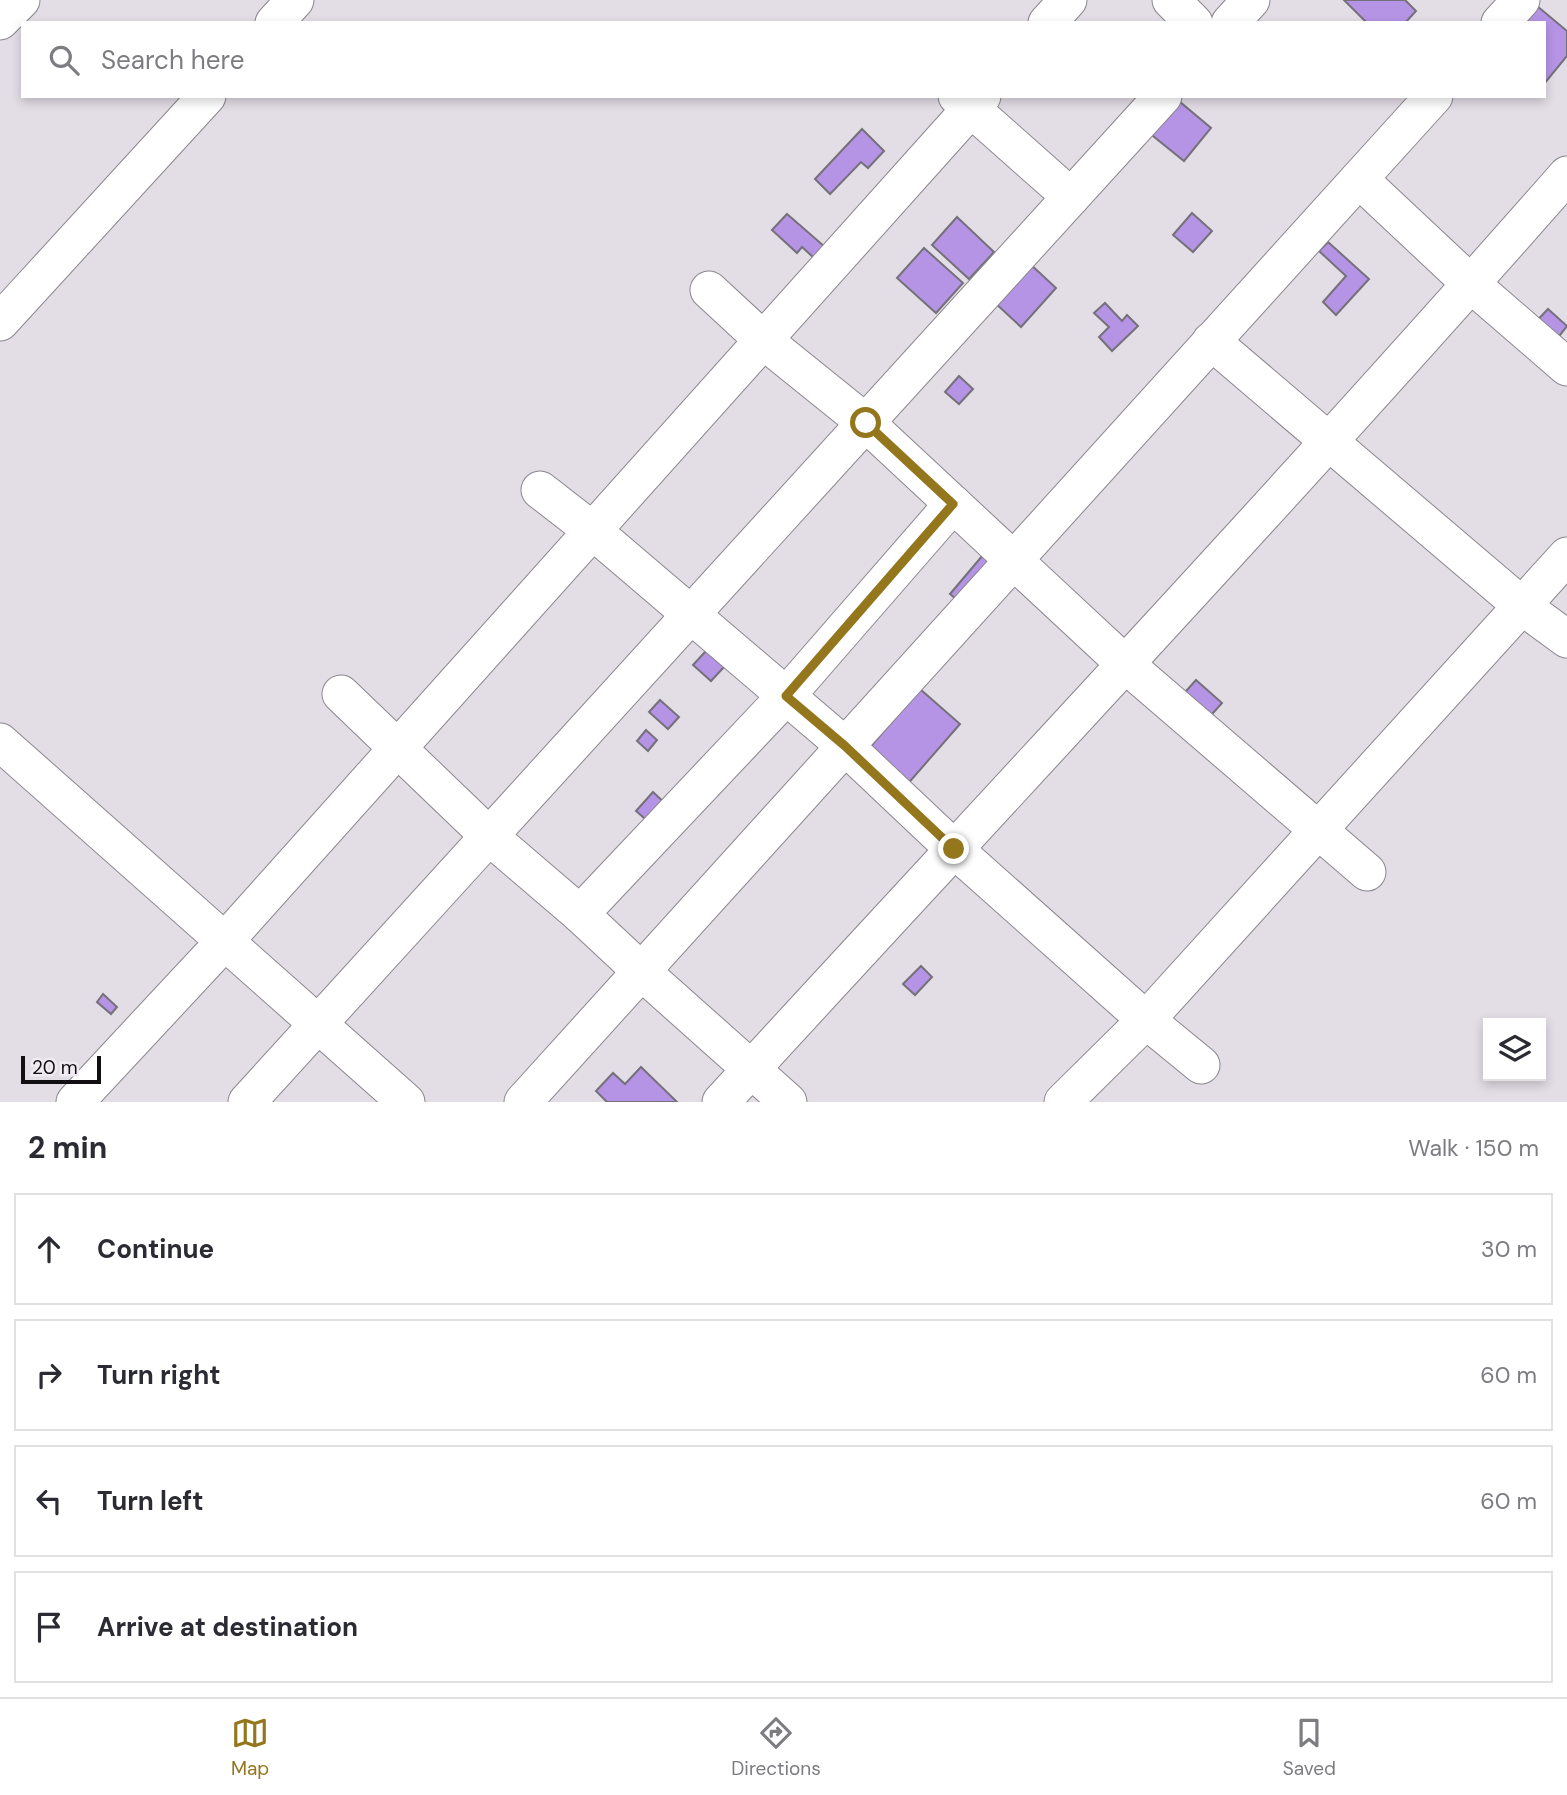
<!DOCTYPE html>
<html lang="en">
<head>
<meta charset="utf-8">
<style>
	:root { --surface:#fff; --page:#f2f2f3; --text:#2b2b33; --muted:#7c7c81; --line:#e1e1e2; --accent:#94761d }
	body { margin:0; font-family:"DM Sans",sans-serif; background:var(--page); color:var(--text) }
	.controls { position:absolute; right:21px; bottom:21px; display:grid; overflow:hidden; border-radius:0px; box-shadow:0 4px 10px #0003 }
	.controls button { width:63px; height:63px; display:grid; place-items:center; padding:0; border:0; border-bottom:2px solid var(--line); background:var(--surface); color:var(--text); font:35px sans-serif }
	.scale { position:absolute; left:21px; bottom:18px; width:80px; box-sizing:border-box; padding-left:7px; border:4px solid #110f11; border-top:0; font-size:19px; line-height:24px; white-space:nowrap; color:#110f11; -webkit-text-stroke:5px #f0eaf3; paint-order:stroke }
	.stop { position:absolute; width:21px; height:21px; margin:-16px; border:5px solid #94761d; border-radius:50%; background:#fff }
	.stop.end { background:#94761d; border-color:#fff; box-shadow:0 2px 7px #0008 }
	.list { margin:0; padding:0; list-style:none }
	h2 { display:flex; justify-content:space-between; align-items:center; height:91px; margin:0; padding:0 28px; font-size:30px }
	h2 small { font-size:23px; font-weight:400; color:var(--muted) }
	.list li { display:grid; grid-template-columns:46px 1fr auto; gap:21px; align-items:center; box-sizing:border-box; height:112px; margin:0 14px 14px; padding:0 14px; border:2px solid var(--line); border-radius:0px }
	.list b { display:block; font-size:26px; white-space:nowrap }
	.list em { font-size:23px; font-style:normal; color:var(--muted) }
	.icon { flex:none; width:38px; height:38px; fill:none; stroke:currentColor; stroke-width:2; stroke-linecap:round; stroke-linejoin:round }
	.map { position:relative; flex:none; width:1567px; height:1102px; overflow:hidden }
	.search { position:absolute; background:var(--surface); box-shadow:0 4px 10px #0003; left:21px; right:21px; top:21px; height:77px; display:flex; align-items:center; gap:18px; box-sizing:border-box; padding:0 24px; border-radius:0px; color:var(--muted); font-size:26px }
	.sheet { height:595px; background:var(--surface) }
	nav { display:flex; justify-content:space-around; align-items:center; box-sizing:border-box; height:98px; border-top:2px solid var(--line); background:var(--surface); font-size:19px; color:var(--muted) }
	nav a { display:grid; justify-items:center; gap:4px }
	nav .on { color:var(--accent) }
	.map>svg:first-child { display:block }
	.building { fill:#b694e5; stroke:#74717a; stroke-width:2 }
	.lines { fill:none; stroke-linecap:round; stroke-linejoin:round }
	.minor-casing { stroke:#8b868e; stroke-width:39 }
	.minor { stroke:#fff; stroke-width:37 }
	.route { stroke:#94761d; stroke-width:9 }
</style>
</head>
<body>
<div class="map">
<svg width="1567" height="1102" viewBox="0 0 1567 1102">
	<rect width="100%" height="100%" fill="#e3dde6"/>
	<g class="building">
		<path d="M1344,0h61l11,11 -11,12h-38z"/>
		<path d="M1531,1l36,30v25l-23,28v-61h-31z"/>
		<path d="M1173,96l38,32 -27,33 -41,-33z"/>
		<path d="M862,129l22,22 -16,17 -7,-6 -31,32 -15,-15z"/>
		<path d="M1192,213l20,18 -19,21 -20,-17z"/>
		<path d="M787,214l38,33 -11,11 -12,-11 -5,6 -25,-23z"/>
		<path d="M957,217l37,35 -25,27 -37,-34z"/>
		<path d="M1328,242l41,37 -33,36 -13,-13 23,-26 -27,-25z"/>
		<path d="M924,248l39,35 -27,30 -39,-35z"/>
		<path d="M1028,262l28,26 -35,39 -28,-26z"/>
		<path d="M1105,303l17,18 5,-6 11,11 -26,25 -13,-14 10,-10 -15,-14z"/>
		<path d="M1548,309l19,17 -14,18 -21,-18z"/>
		<path d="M959,376l14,13 -14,15 -14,-12z"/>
		<path d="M983,555l14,12 -33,39 -14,-12z"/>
		<path d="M706,651l18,16 -13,14 -18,-16z"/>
		<path d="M1196,680l26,23 -17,19 -26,-23z"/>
		<path d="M920,689l40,35 -55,63 -40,-34z"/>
		<path d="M660,700l19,17 -11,12 -19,-17z"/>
		<path d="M646,730l11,10 -9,11 -11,-10z"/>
		<path d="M653,792l15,14 -17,18 -15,-13z"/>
		<path d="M921,966l11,11 -17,18 -12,-11z"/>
		<path d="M103,994l14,13 -6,7 -14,-12z"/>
		<path d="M641,1067l36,35h-70l-11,-11 17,-18 12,11z"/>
	</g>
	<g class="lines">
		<g class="minor-casing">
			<g id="minor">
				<path d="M1171,0l23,23"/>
				<path d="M0,21l21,-21"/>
				<path d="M274,23l21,-23"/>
				<path d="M1047,23l21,-23"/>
				<path d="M1230,23l21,-23"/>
				<path d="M1500,23l21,-23"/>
				<path d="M957,96l114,101"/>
				<path d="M1359,179l112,105 96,83"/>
				<path d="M709,290l54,50 103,83 258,240 243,209"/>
				<path d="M0,322l207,-226"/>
				<path d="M1211,341l311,265 45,33"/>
				<path d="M540,490l53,41 252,215 109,103 192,171 55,45"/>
				<path d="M341,694l149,143 90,77 61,57 147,131"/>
				<path d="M0,742l406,360"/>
				<path d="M580,914l206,-218 167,-192"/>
				<path d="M75,1102l150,-161 757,-845"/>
				<path d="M247,1102l916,-1006"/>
				<path d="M523,1102l911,-1006"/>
				<path d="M721,1102c283,-308 570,-613 846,-927"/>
				<path d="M1063,1102l83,-82 421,-464"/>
			</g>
		</g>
		<use href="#minor" class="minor"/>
	</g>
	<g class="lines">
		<path class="route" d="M866,423l87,81 -167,192 59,50 109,103"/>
	</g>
</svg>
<div class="controls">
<button><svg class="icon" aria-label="layers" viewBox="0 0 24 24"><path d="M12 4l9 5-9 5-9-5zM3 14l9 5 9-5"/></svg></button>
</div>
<div class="scale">20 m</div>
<div class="stop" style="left:866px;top:423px"></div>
<div class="stop end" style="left:954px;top:849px"></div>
<div class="search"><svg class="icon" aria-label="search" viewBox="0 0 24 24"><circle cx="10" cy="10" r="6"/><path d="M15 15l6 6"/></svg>Search here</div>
</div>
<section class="sheet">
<h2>2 min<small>Walk · 150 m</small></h2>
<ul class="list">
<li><svg class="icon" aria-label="ahead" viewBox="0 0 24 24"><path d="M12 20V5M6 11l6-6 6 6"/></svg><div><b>Continue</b></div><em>30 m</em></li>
<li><svg class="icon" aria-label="right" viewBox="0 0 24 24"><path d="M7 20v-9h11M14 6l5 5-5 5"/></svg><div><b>Turn right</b></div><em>60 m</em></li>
<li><svg class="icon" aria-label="left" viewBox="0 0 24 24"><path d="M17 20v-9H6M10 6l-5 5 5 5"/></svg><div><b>Turn left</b></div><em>60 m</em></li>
<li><svg class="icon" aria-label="arrive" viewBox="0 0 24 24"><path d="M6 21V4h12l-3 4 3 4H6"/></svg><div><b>Arrive at destination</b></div></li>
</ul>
</section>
<nav>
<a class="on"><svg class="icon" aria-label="map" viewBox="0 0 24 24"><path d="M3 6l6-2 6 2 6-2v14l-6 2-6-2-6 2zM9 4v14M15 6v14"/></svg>Map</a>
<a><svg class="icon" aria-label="directions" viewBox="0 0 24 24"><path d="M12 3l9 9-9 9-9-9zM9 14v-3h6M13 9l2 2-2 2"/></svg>Directions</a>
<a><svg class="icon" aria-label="saved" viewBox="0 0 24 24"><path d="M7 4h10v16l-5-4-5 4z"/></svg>Saved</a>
</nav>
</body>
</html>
